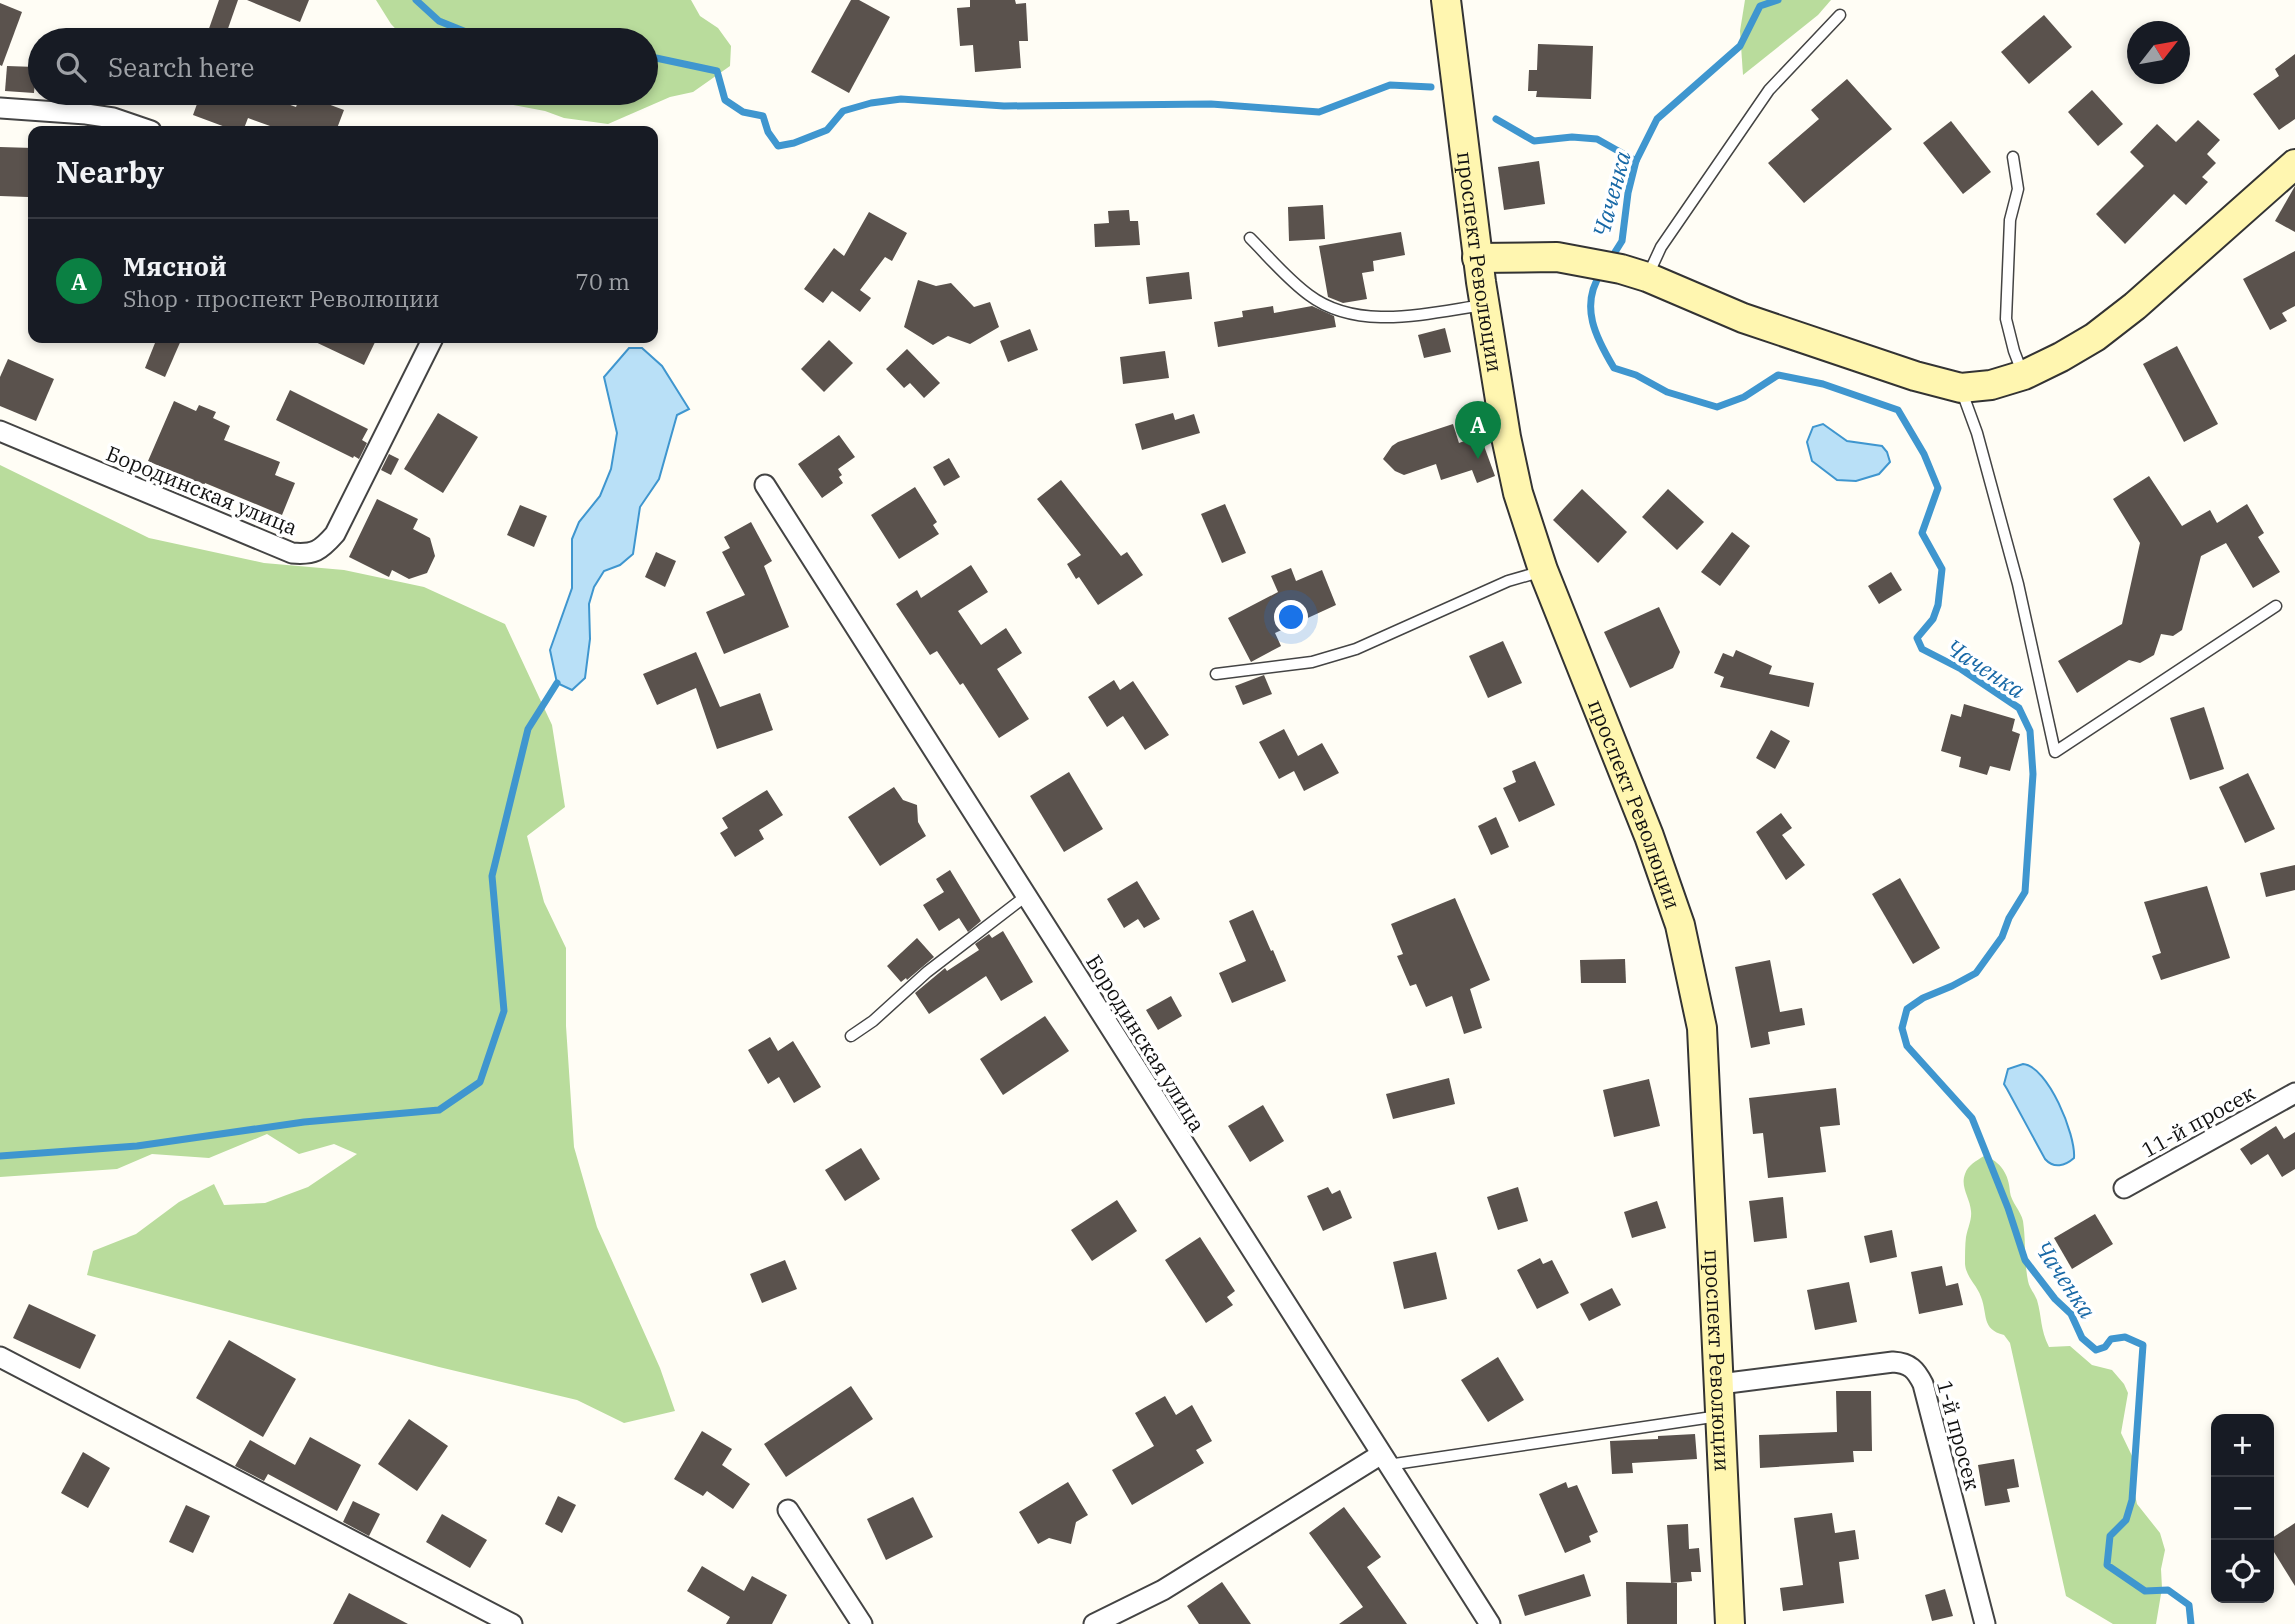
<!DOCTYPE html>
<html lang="en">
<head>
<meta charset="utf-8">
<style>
	:root { --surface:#171b24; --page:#242831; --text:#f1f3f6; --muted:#9ea1a6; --line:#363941; --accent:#0b8043 }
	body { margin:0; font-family:"IBM Plex Serif",serif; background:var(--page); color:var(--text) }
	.controls { position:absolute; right:21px; bottom:21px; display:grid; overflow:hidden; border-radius:14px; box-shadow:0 4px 10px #0003 }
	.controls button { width:63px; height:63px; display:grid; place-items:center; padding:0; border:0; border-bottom:2px solid var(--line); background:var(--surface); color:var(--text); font:35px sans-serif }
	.compass { position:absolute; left:2127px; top:21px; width:63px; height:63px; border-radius:50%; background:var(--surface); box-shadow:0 4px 10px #0003; rotate:59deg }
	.you { position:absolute; left:1292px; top:618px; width:24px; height:24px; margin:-18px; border:5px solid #fff; border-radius:50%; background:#1a73e8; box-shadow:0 0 0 10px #1a73e833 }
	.badge { display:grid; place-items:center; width:46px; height:46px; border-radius:50%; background:var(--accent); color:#fff; font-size:23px; font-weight:700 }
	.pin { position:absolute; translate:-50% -58px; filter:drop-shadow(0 2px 4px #0008) }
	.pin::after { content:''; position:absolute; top:37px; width:24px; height:21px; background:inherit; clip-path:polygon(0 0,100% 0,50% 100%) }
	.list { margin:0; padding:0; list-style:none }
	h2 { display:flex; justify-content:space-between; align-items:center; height:91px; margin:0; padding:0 28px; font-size:30px }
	h2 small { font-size:23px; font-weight:400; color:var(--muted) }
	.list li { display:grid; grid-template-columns:46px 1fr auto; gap:21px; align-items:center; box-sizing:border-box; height:126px; padding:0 28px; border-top:2px solid var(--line) }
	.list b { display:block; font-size:26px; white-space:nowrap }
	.list p { margin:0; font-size:23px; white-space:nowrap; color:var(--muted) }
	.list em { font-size:23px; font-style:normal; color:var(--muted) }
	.icon { flex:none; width:38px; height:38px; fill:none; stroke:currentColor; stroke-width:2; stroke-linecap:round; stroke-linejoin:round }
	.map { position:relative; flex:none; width:2295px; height:1624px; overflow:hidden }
	.search { position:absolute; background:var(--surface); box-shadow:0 4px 10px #0003; left:28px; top:28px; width:630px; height:77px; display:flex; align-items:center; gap:18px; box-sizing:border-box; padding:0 24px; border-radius:38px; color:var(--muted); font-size:26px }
	.panel { position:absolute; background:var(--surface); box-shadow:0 4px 10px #0003; left:28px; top:126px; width:630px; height:217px; border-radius:14px }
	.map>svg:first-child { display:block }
	.forest { fill:#b9dc9c }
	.water { fill:#b9e0f7; stroke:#3f96cf; stroke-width:2 }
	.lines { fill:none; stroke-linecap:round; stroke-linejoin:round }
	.stream { stroke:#3f96cf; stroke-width:7 }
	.building { fill:#5a524d }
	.lane-casing { stroke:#444; stroke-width:13 }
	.street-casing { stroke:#444; stroke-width:23 }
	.secondary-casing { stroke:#333; stroke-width:32 }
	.lane { stroke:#fff; stroke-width:10 }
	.street { stroke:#fff; stroke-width:19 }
	.secondary { stroke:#fff6b0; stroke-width:28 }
	.labels { text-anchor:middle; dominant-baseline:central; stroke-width:7; stroke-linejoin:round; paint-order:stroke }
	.street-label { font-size:21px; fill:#111; stroke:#fff }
	.water-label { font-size:23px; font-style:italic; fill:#1768a6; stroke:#fff }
</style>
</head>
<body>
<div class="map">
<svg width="2295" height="1624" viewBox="0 0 2295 1624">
	<rect width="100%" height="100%" fill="#fffdf5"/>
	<g class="forest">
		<path d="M376,0h315l9,16 18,12 13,18 -1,20 -37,26 -23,5 -62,27 -44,-6 -19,-7 -43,-8 -19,-10h163v-53h-240l-15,-16z"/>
		<path d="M1745,0h86l-13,15 -75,60 -3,-44z"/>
		<path d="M0,465l149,73 115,25 80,7 80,17 81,37 47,101 13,82 -38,29 17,66 22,46v78l8,121 23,80 63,141 15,43 -51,12 -47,-23 -138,-33 -352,-92 6,-24 43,-17 43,-32 35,-18 10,21 41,-2 43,-16 49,-33 -23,-10 -35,10 -32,-20 -58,24 -57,-4 -35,15 -117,8z"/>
		<path d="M1984,1156c17,5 25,19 26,36 1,10 11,19 13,29 3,20 1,40 5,60 1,6 6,12 9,19 5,17 3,29 12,47l21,-1 22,19 20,5 12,14 4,9 -7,40 12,25 2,37 2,9 23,29 5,17 -4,19 1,19 -6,36h-43l-47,-28 -56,-253 -6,-8c-23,-6 -16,-20 -23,-38 -4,-12 -15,-20 -16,-33 0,-9 0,-19 1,-27 2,-10 6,-17 5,-26 -1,-13 -11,-24 -6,-37 3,-9 11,-13 19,-18z"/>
	</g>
	<g class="water">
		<path d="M629,348h13l20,18 27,43 -12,6 -18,64 -19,28 -7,47 -13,11 -16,6 -10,16 -5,17 1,35 -5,39 -13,12 -15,-7 -7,-33 22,-62v-49l7,-17 21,-26 11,-27 6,-36 -13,-56z"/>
		<path d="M1823,424l24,17 35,5 5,6 3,10 -11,12 -23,7 -19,-1 -25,-19 -5,-19 6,-15z"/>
		<path d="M2023,1064c25,2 53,71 51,94 -9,8 -20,11 -29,1l-38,-70 -3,-5 4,-15z"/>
	</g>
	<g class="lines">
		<g class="stream">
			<path d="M416,0l23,21 47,19"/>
			<path d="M646,61l10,-3 61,13 8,29 18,12 20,4 5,16 10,14 16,-3 33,-13 16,-19 28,-8 30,-4 103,7 207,-2 108,8 71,-27 41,2"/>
			<path d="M1496,119l38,22 38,-4 25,2 39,22"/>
			<path d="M1610,260l12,-19 6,-48 8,-32 21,-42 83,-73 20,-40 18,-6"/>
			<path d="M1601,273c-22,33 -5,65 13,95l22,7 31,17 50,15 27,-10 34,-22 45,9 75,26 26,44 14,34 -16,45 20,36 -4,36 -5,14 -16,19 5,11 39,20 58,39 11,23 3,43 -8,118 -16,26 -7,19 -26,36 -24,13 -29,12 -16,11 -5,19 5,18 65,72 36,90 17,52 30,39 16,15 11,24 14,12 9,-3 6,-8 14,-2 18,8 -11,155 -6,20 -16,16 -3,29 38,26 23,-1 21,15 2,19"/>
			<path d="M0,1156l137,-10 167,-24 135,-12 41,-28 24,-71 -12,-135 36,-147 29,-46"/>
		</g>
	</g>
	<g class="building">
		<path d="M219,0h19l-14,40h-19z"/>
		<path d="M247,0h62l-9,22z"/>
		<path d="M851,0h8l31,17 -41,76 -38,-21z"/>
		<path d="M970,0h45l1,4 10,-1 2,38h-9l2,27 -46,4 -2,-27 -13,1 -3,-38 13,-1z"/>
		<path d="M0,3l22,9 -20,54 -2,-1z"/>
		<path d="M2044,15l28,32 -43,37 -28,-32z"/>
		<path d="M1538,44l55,2 -2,53 -55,-2 1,-6h-9l1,-21h8z"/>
		<path d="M2295,54v65l-16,11 -26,-36 26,-18 -4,-7z"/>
		<path d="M7,66l29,1 -2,26 -29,-2z"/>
		<path d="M1847,79l45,50 -88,74 -36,-40 51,-44 -8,-9z"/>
		<path d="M2092,90l31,34 -25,22 -30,-34z"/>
		<path d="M201,93h55l40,14 5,-13 43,16 -8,21h-52l-36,-13 -5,13h-7l-43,-16z"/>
		<path d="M2198,120l22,20 -13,14 9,9 -14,14 6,5 -22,23 -12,-11 -49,50 -29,-30 48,-48 -14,-14 27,-28 19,18z"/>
		<path d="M1951,121l40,51 -28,22 -40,-51z"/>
		<path d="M0,147l33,1v28h-5v21l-28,-1z"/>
		<path d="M1539,161l6,43 -41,6 -6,-43z"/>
		<path d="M2295,186v46l-20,-11z"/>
		<path d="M1323,205l2,34 -36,2 -1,-34z"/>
		<path d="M1129,210l1,11h8l2,24 -45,2 -1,-23 15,-1 -1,-12z"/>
		<path d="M869,212l38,21 -15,28 -7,-4 -25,33 11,8 -11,14 -28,-21 -9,12 -19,-14 30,-41 10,8z"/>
		<path d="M1401,232l4,23 -32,6 1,10 -12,2 5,26 -24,4 -15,-6 -9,-51z"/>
		<path d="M2295,251v55l-13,7 5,8 -17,9 -27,-51z"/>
		<path d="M1189,272l3,27 -43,5 -3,-27z"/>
		<path d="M918,280l18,6 15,-3 23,24 16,-5 9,25 -29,17 -22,-8 -15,9 -29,-18z"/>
		<path d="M1273,306l1,7 38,-7 22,10 2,11 -118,20 -4,-25 29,-5 -1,-6z"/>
		<path d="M1445,328l6,24 -27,6 -6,-23z"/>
		<path d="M1030,329l8,21 -30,12 -8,-21z"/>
		<path d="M157,338h25l-17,39 -20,-9z"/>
		<path d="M307,338h70l-13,27z"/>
		<path d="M829,340l24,23 -29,29 -23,-23z"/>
		<path d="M2177,346l41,78 -34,18 -41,-78z"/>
		<path d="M907,349l33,34 -16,15 -14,-15 -6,5 -18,-19z"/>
		<path d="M1165,351l4,27 -46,6 -3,-27z"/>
		<path d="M8,359l46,20 -18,42 -36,-15v-29z"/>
		<path d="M290,390l78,39 -6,11 5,3 -8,16 -5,-3 -1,2 -77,-38z"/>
		<path d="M174,401l22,10 3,-6 17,7 -3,6 17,8 -6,14 56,22 -5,13 20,8 -13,32 -77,-32 -1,3 -56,-25z"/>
		<path d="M438,413l40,24 -35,56 -39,-24z"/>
		<path d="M1173,413l2,7 19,-6 6,19 -58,17 -7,-26z"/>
		<path d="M1453,424l6,19 21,-8 15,41 -18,7 -5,-13 -31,10 -5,-16 -32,11 -9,-4 -12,-12 9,-13 6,-4z"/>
		<path d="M839,435l16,22 -17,12 4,6 -3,2 4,6 -21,15 -24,-34z"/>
		<path d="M389,454l10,5 -8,16 -10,-5z"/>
		<path d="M949,458l11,19 -16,9 -11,-19z"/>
		<path d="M2149,476l33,50 28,-16 7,13 30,-19 17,29 -6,4 22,35 -27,16 -27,-45 -25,13 -19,74 -9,6 -12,-2 -7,21 -14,8 -11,-3 -52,33 -19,-32 64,-37 18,-81 -27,-44z"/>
		<path d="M1061,480l60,76 6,-4 16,23 -45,30 -19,-28 -3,2 -9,-15 14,-9 -44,-56z"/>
		<path d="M915,487l22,35 -4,3 6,9 -40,25 -28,-44z"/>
		<path d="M1582,489l45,43 -29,31 -45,-43z"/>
		<path d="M1668,489l36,33 -27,28 -35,-33z"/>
		<path d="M377,499l41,20 -5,10 17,9 5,18 -8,17 -18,6 -17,-9 -3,7 -40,-20z"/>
		<path d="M1225,504l21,49 -24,10 -21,-49z"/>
		<path d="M520,505l27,11 -13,31 -27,-12z"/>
		<path d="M751,522l21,39 -8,5 25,61 -65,27 -18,-42 39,-17 -23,-43 8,-4 -6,-11z"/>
		<path d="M1732,532l18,14 -30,40 -19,-14z"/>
		<path d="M656,552l20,9 -11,26 -20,-10z"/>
		<path d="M971,565l17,27 -30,19 23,34 25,-17 16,25 -25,16 32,50 -30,19 -36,-55 -3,2 -23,-34 -7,4 -34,-51 21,-14 4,8z"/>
		<path d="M1291,568l5,13 26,-11 14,35 -61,28 6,13 -30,16 -23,-44 50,-26 -7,-16z"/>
		<path d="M1891,572l11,18 -23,14 -11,-18z"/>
		<path d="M1659,607l21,45 -7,16 -43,20 -26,-56z"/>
		<path d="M1503,641l19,42 -34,15 -19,-42z"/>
		<path d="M1736,650l36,16 -3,8 45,9 -5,24 -89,-20 4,-10 -10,-4 9,-20 10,4z"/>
		<path d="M696,652l24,55 40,-14 13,37 -56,19 -21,-61 -39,17 -14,-31z"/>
		<path d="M1264,675l8,19 -29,11 -8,-19z"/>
		<path d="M1114,680l6,10 13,-9 36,54 -24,15 -22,-34 -16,11 -19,-30z"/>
		<path d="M1964,704l51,15 -3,12 8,3 -10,37 -20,-5 -3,9 -28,-8 2,-10 -20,-6 10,-37 10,3z"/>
		<path d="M2204,707l20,62 -34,11 -20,-62z"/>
		<path d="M1284,729l14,27 24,-13 17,30 -35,18 -10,-20 -15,8 -20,-37z"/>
		<path d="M1771,730l19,11 -15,28 -19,-11z"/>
		<path d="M1535,761l20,44 -36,17 -16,-34 13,-6 -4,-11z"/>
		<path d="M1069,772l34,57 -39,23 -34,-56z"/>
		<path d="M2248,773l27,56 -30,14 -26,-56z"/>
		<path d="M894,787l9,13 14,5 1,17 8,14 -46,30 -32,-49z"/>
		<path d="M767,790l16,25 -24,15 5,9 -29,18 -15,-24 8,-5 -6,-10z"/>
		<path d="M1781,813l11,15 -10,7 23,30 -19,15 -30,-48z"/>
		<path d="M1496,817l13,30 -18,8 -13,-29z"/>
		<path d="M2295,865v25l-29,7 -6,-24z"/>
		<path d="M950,870l31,51 -13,11 -9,-14 -20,13 -16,-26 21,-13 -8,-13z"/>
		<path d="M1900,878l40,70 -27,16 -41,-70z"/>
		<path d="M1137,881l23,38 -16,9 -6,-9 -14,9 -17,-29z"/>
		<path d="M2207,886l23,72 -69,22 -9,-24 9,-3 -17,-51z"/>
		<path d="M1455,898l35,82 -20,9 12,39 -18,6 -12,-38 -26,11 -10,-23 -6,2 -13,-30 6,-2 -12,-30z"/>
		<path d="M1253,910l18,41 2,-1 13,31 -54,22 -13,-30 27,-12 -17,-40z"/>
		<path d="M1003,931l30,51 -32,19 -15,-25 -57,38 -14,-21 30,-25 2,3 32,-21 -4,-6 14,-10 3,4z"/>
		<path d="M917,938l17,19 -27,23 -1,-2 -5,4 -14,-16z"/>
		<path d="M1625,959l1,24h-45l-1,-23z"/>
		<path d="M1770,960l10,52 22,-4 3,17 -37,7 2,12 -19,4 -16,-81z"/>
		<path d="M1171,996l11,20 -24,14 -12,-20z"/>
		<path d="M1045,1016l24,35 -66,44 -23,-36z"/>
		<path d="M770,1037l8,14 15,-10 28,46 -27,16 -15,-26 -11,7 -20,-34z"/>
		<path d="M1449,1078l6,26 -62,15 -7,-25z"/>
		<path d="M1649,1079l11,47 -46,11 -11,-47z"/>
		<path d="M1836,1088l4,37 -20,2 6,45 -58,6 -5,-45 -10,1 -4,-36z"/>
		<path d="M1263,1105l21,36 -34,21 -22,-36z"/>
		<path d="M2276,1126l8,13 11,-7v37l-13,8 -14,-23 -17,11 -11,-16z"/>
		<path d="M861,1148l19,31 -35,22 -20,-31z"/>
		<path d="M1328,1187l4,7 8,-4 12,28 -29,13 -16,-35z"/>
		<path d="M1518,1187l10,34 -30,9 -11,-33z"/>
		<path d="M1783,1197l4,41 -33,4 -5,-41z"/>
		<path d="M1117,1200l20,31 -45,30 -21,-31z"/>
		<path d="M1657,1201l9,27 -34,10 -8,-26z"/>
		<path d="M2095,1214l18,30 -41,25 -18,-31z"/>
		<path d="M1892,1230l5,27 -27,6 -6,-27z"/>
		<path d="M1200,1237l35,54 -8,6 6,8 -27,18 -41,-63z"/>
		<path d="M1436,1252l11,47 -43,10 -11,-47z"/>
		<path d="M1540,1258l3,6 9,-4 17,33 -32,16 -20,-39z"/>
		<path d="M785,1260l12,29 -35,14 -12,-29z"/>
		<path d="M1942,1266l4,20 12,-3 5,22 -44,9 -8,-42z"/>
		<path d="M1849,1282l8,40 -42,8 -8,-40z"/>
		<path d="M1612,1288l9,17 -32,16 -9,-17z"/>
		<path d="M29,1304l67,31 -16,34 -67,-31z"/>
		<path d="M229,1340l67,39 -33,58 -67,-39z"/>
		<path d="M1498,1357l26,43 -36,22 -27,-42z"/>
		<path d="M851,1386l22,33 -87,58 -22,-33z"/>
		<path d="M1836,1391h35l1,60h-19l1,11 -94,6 -1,-33 78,-3z"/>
		<path d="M1165,1396l11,19 16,-10 20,36 -16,9 8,13 -72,42 -20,-35 42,-24 -19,-33z"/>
		<path d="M409,1419l39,27 -31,45 -39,-27z"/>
		<path d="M702,1431l30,18 -10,16 28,19 -17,25 -26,-18 -4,5 -29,-17z"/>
		<path d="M1695,1434l2,25 -65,4 1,10 -21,1 -2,-33 48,-2v-3z"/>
		<path d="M310,1437l51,28 -24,46 -69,-37 -4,7 -29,-15 15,-26 45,25z"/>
		<path d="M83,1452l27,16 -22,40 -27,-15z"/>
		<path d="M2014,1459l5,28 -12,2 3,13 -25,4 -7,-41z"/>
		<path d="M1068,1482l20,33 -12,7 -5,22 -22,-6 -11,6 -19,-32z"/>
		<path d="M1566,1482l2,6 9,-3 21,47 -9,4 2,6 -26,11 -26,-59z"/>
		<path d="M558,1496l18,9 -14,28 -17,-9z"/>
		<path d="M913,1497l20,40 -47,23 -19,-41z"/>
		<path d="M353,1501l27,13 -11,22 -26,-14z"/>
		<path d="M186,1505l24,11 -17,37 -24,-11z"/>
		<path d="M1344,1507l37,50 -14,10 40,57h-68l24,-17 -54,-74z"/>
		<path d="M1832,1513l3,20 20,-3 4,29 -20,3 5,41 -61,8 -3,-23 23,-3 -9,-67z"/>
		<path d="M442,1514l45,26 -17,28 -44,-26z"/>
		<path d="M2295,1523v63l-26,-42v-4z"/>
		<path d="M1688,1524l1,25 10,-1 2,24h-10l1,9 -21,2 -4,-58z"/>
		<path d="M702,1566l42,25 8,-15 35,19 -15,29h-46l4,-7 -43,-26z"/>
		<path d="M1584,1574l7,22 -66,20 -7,-21z"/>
		<path d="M1222,1582l29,42h-52l-12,-18z"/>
		<path d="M1626,1582l51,1v41h-50z"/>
		<path d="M1945,1589l8,27 -21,5 -7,-26z"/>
		<path d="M349,1593l59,31h-75z"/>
	</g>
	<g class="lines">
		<g class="lane-casing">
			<g id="lane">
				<path d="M2013,157l5,32 -8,31 -4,99 8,32 8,21"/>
				<path d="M1250,238c19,19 37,41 59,57 49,37 119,18 175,10"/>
				<path d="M1649,273l12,-26 108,-157 71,-75"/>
				<path d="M1962,392l15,41 41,151 37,168 221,-146"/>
				<path d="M1216,674l96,-12 44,-13 152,-68 35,-10"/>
				<path d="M851,1036l22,-15 54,-49 99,-76"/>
				<path d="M1388,1465l331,-49"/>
			</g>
		</g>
		<g class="street-casing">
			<g id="street">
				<path d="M0,108l86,6 27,4 38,13"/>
				<path d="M0,431l292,122c22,2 28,-2 43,-19l98,-196"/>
				<path d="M765,485l725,1139"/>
				<path d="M2124,1188l171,-95"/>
				<path d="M0,1357l512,267"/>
				<path d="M1720,1384l173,-22c17,1 23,8 30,22l62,240"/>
				<path d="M788,1510l74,114"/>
				<path d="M1094,1624l69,-34 217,-135"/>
			</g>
		</g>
		<g class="secondary-casing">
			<g id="secondary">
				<path id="s1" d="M1446,0l35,282 25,155 12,56 25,77 106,266 31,89 22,103 28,596"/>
				<path d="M1477,258l80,-1 64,12 26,8 96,41 172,58 46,12 30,-3 33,-10 37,-18 34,-20 40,-31 160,-142"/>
			</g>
		</g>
		<use href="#lane" class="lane"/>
		<use href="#street" class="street"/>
		<use href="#secondary" class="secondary"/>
	</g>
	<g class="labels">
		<g class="street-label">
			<text stroke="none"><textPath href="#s1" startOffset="264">проспект Революции</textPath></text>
			<text transform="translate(202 490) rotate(22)">Бородинская улица</text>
			<text stroke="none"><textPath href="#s1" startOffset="831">проспект Революции</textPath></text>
			<text transform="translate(1146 1043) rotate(58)">Бородинская улица</text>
			<text transform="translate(2198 1121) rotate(-29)">11-й просек</text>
			<text stroke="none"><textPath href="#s1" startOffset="1398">проспект Революции</textPath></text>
			<text transform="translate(1959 1435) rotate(75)">1-й просек</text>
		</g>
		<g class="water-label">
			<text transform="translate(1611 194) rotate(-75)">Чаченка</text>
			<text transform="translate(1986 668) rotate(33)">Чаченка</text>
			<text transform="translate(2066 1279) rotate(56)">Чаченка</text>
		</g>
	</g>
</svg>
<div class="controls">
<button>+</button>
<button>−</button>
<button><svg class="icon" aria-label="locate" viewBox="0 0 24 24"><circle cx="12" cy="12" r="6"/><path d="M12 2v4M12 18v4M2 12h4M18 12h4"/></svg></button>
</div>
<svg class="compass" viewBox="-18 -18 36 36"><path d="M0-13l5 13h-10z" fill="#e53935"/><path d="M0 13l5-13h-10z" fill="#9ea1a6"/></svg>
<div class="you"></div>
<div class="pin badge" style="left:1478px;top:459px">A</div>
<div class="search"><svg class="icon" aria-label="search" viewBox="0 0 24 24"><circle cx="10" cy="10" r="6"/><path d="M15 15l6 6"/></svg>Search here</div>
<section class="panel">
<h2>Nearby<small></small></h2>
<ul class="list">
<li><span class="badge">A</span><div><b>Мясной</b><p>Shop · проспект Революции</p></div><em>70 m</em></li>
</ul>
</section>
</div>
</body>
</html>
